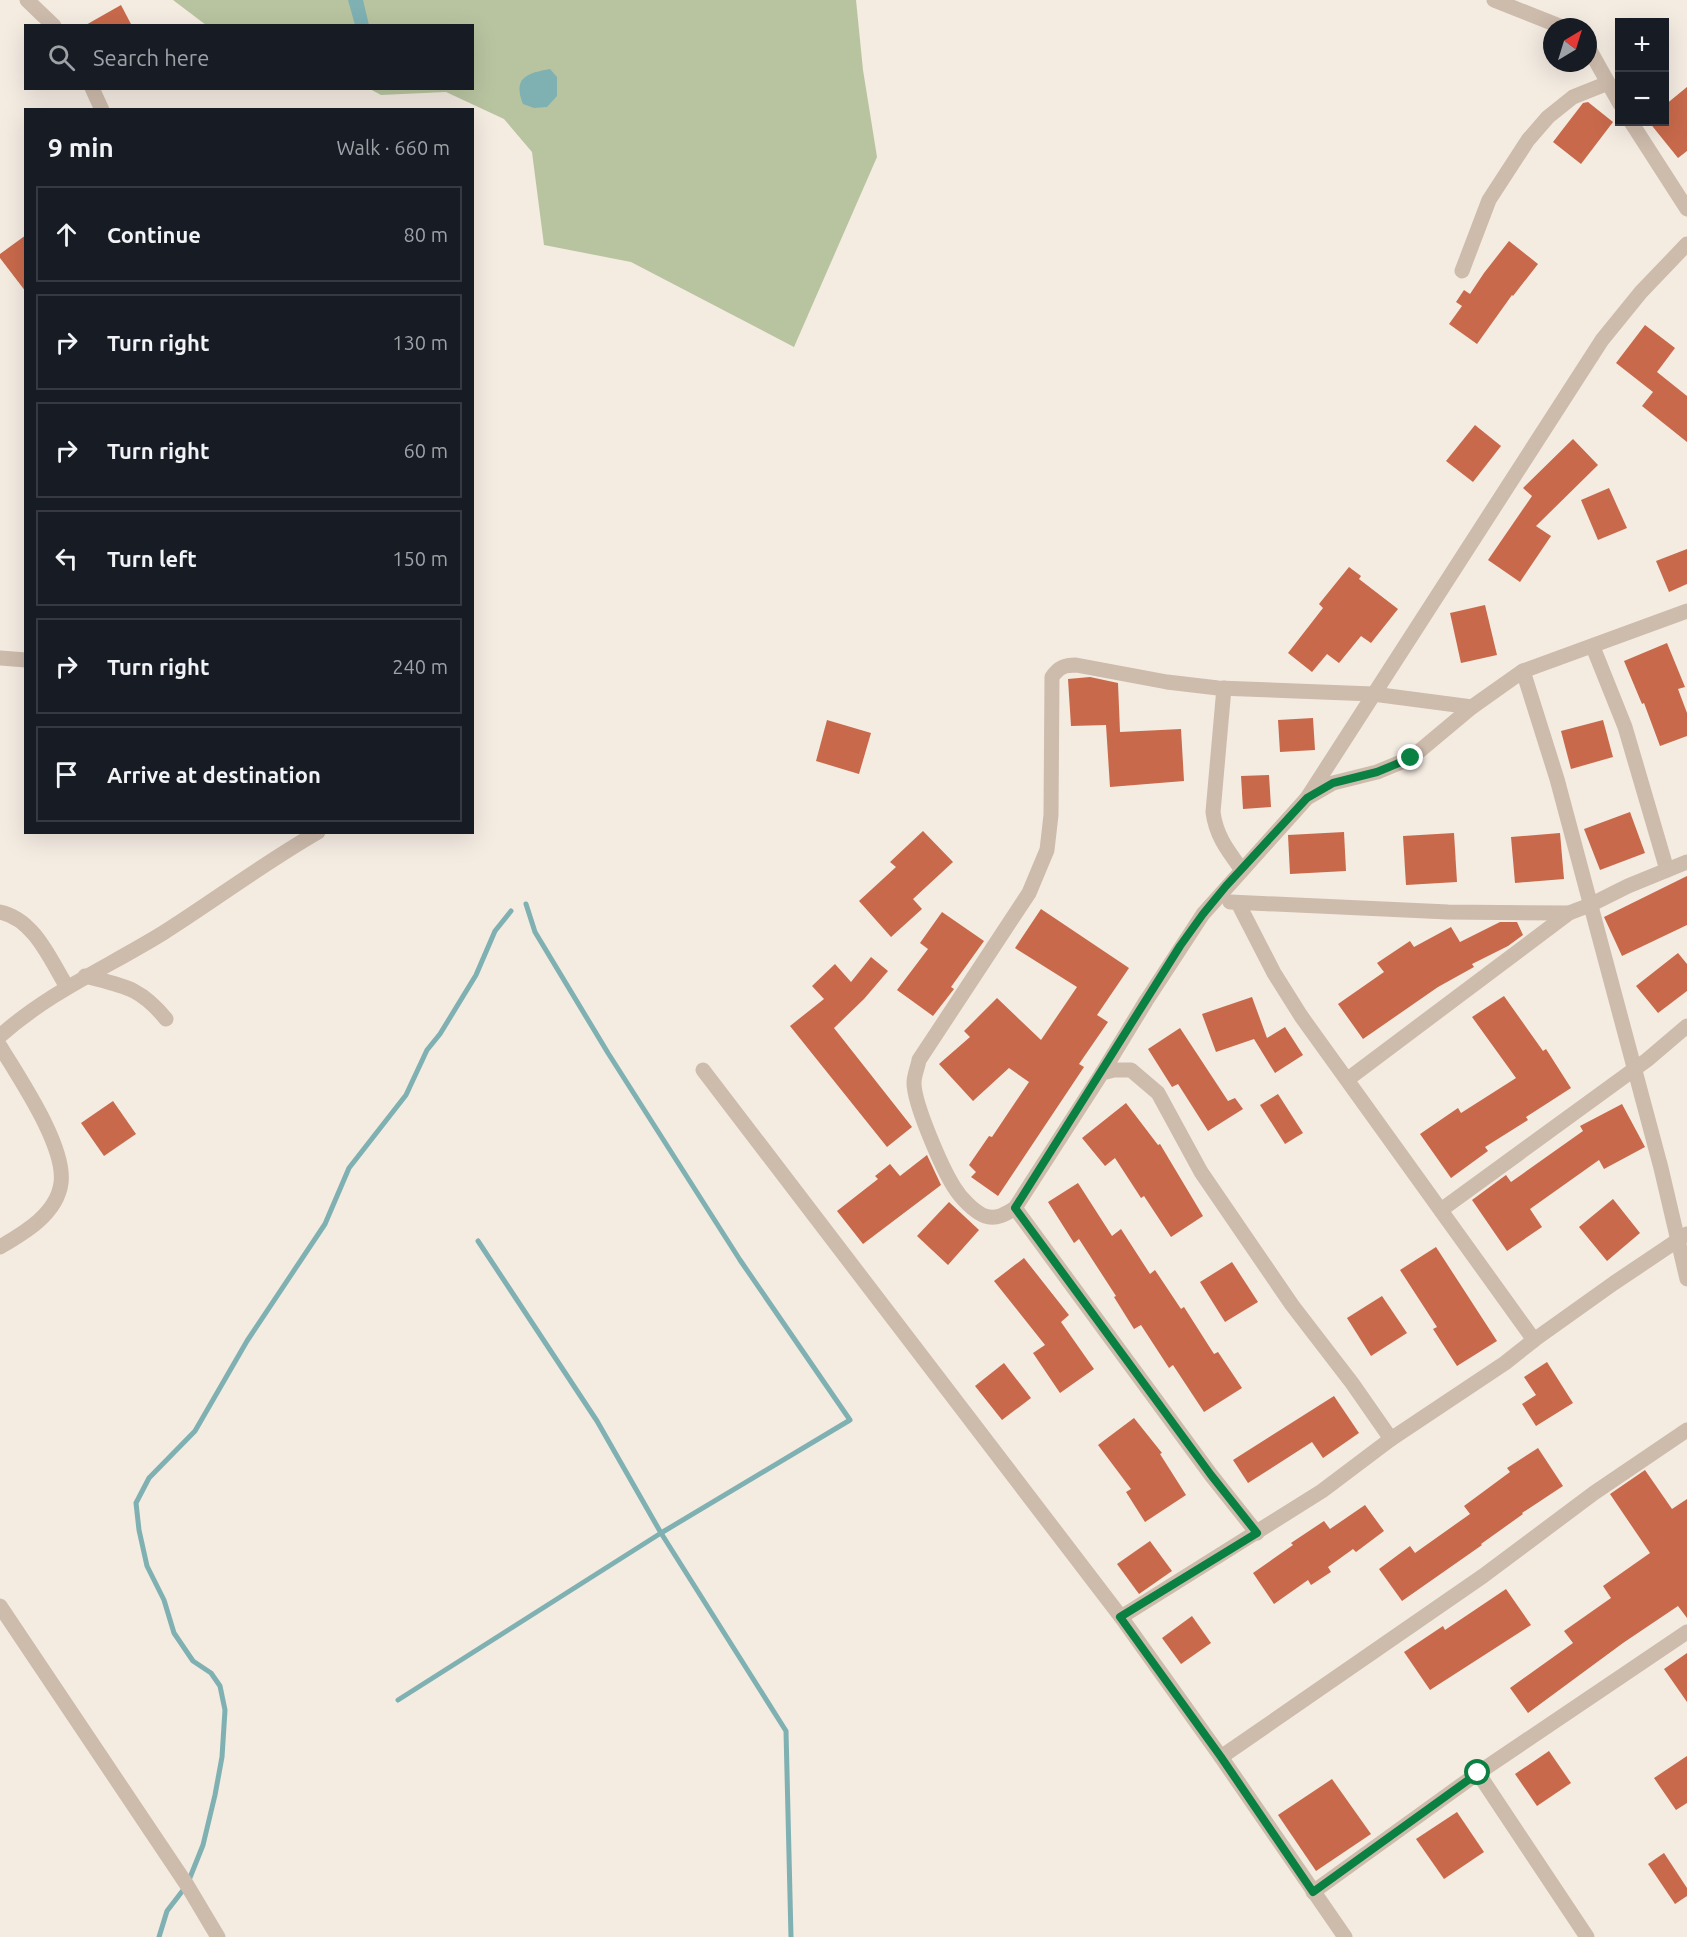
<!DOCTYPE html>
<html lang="en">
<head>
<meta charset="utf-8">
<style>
	:root { --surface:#171b24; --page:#242831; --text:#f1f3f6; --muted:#9ea1a6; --line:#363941 }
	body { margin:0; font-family:Ubuntu,sans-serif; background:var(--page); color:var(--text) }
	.controls { position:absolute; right:18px; top:18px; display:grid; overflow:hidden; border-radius:0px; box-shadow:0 6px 24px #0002 }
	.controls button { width:54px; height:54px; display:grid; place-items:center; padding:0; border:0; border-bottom:2px solid var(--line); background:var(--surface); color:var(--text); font:30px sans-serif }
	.compass { position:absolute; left:1543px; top:18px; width:54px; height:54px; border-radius:50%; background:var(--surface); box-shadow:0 6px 24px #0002; rotate:38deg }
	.stop { position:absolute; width:18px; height:18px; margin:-14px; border:4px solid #0b8043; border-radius:50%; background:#fff }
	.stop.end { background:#0b8043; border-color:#fff; box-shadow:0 2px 6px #0008 }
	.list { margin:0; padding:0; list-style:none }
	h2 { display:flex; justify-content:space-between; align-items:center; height:78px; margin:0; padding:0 24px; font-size:26px }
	h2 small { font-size:20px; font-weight:400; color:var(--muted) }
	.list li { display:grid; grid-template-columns:39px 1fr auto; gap:18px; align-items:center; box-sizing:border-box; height:96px; margin:0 12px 12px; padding:0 12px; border:2px solid var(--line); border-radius:0px }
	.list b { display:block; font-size:22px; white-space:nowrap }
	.list em { font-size:20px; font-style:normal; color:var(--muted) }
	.icon { flex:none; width:33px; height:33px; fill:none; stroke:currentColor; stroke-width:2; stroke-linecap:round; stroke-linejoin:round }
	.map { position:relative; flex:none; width:1687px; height:1937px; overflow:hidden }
	.search { position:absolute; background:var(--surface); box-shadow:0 6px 24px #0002; left:24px; top:24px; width:450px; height:66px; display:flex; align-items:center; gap:15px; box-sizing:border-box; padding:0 21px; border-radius:0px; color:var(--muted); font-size:22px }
	.panel { position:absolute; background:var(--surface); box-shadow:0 6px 24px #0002; left:24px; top:108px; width:450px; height:726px; border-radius:0px }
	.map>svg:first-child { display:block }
	.green { fill:#b8c4a0 }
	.water { fill:#7fb0b2 }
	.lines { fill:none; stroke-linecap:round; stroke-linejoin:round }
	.stream { stroke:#7fb0b2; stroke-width:5 }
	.building { fill:#c8694b }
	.minor { stroke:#cdbbac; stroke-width:15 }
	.route { stroke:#0b8043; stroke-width:8 }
</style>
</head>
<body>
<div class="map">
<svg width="1687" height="1937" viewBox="0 0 1687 1937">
	<rect width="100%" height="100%" fill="#f4ebe1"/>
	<path class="green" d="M173,0h683l7,70 14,87 -83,190 -163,-85 -87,-17 -12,-93 -28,-33 -58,-27 -65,3 -11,-6 102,-1v-62l-266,-1z"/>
	<g class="water">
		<path d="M348,0h15l6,25h-14z"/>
		<path d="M550,69l7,8v19l-10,11 -13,1 -11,-4c-11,-27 5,-31 27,-35z"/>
	</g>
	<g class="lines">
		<g class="stream">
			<path d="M478,1241l119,180 64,112 125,198 5,206"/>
			<path d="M398,1700l263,-167 189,-113 -110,-160 -132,-207 -73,-121 -9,-28"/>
			<path d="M159,1937l8,-26 20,-26 16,-40 12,-50 7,-38 3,-47 -5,-24 -9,-13 -18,-12 -19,-28 -10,-33 -17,-34 -8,-36 -3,-27 13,-25 46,-47 52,-90 78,-117 24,-56 57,-73 21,-45 13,-16 36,-59 19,-44 16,-20"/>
		</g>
	</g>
	<g class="building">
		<path d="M121,5l11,21h-48z"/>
		<path d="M1687,87v64l-9,7 -29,-36h16v-17z"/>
		<path d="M1588,102l25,20 -32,42 -28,-22 30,-39z"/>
		<path d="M26,235v57l-26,-34v-4z"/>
		<path d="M1509,241l29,23 -25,32 -1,-1 -35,49 -28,-20 13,-18 -6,-4 8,-12 6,4 14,-21z"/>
		<path d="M1645,325l30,23 -18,24 30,24v46l-45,-36 11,-14 -37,-29z"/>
		<path d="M1475,425l26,21 -28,36 -27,-21z"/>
		<path d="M1573,439l25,26 -62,61 15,10 -31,46 -32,-22 44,-64 -9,-8z"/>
		<path d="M1609,488l18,40 -29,12 -17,-40z"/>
		<path d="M1687,549v35l-18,8 -13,-31z"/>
		<path d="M1349,567l12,9 -2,3 39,30 -27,34 -10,-7 -22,27 -12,-9 -15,18 -24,-19 35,-45 -4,-4z"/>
		<path d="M1485,605l12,50 -36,8 -11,-50z"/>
		<path d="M1667,643l18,44 -7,2 9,24v23l-27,10 -16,-43 -2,1 -18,-43z"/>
		<path d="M1090,677l28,6 2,49 61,-3 3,52 -74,6 -4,-62 -35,1 -3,-47z"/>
		<path d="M1313,718l2,32 -35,2 -2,-32z"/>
		<path d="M827,720l44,13 -12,41 -43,-13z"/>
		<path d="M1603,720l10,37 -42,12 -10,-38z"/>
		<path d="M1269,775l2,32 -28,2 -2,-33z"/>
		<path d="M1630,812l15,41 -45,17 -16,-41z"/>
		<path d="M923,831l30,31 -40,37 9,10 -31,28 -32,-36 37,-34 -6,-5z"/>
		<path d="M1344,832l2,39 -56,3 -2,-39z"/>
		<path d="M1454,833l3,49 -51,3 -3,-49z"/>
		<path d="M1560,833l4,46 -49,4 -4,-46z"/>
		<path d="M1687,876v49l-65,31 -18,-39z"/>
		<path d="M1041,909l88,59 -32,47 11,7 -29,42 5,3 -86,129 -27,-19 5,-5 -7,-7 20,-29 3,1 37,-55 -20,-14 -36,33 -34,-37 31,-27 -6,-6 33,-33 44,42 36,-53 -62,-39z"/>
		<path d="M942,912l42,29 -33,46 3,2 -21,27 -36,-26 31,-41 -8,-6z"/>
		<path d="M1500,922h17l6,13 -15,11 -36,18 2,3 -36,20 -75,52 -25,-35 46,-32 -7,-9 33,-22 4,6 37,-20 9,15z"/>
		<path d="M1678,953l9,11v27l-29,22 -22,-27z"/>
		<path d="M871,957l17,14 -24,28 -30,29 78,99 -25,20 -97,-121 34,-27 -12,-13 23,-22 16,18z"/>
		<path d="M1504,996l39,55 3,-2 25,39 -45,29 2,3 -43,27 3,4 -37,27 -31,-44 38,-26 3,5 55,-35 -44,-61z"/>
		<path d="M1252,997l15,41 18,-11 18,28 -28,18 -21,-34 -38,13 -14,-38z"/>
		<path d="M1180,1028l48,73 7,-3 8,11 -35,22 -30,-47 -6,3 -24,-38z"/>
		<path d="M1278,1094l25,39 -18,11 -25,-39z"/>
		<path d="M113,1101l23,33 -32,22 -23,-33z"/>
		<path d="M1126,1103l32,42 2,-1 43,72 -32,21 -27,-41 -3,2 -26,-40 -10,8 -23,-28z"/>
		<path d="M1622,1104l23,43 -41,22 -5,-9 -69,49 12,18 -35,24 -35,-51 34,-25 5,7 72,-51 -3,-5z"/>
		<path d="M927,1155l14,30 -78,59 -26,-33 41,-32 -3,-3 15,-12 10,12z"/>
		<path d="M1078,1183l34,53 9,-7 29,45 5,-4 26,39 3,-2 30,47 4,-2 24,36 -38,24 -31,-47 -4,3 -28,-43 -7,4 -20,-32 2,-1 -37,-57 -5,4 -26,-41z"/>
		<path d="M1613,1199l27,34 -33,28 -28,-34z"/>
		<path d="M949,1202l30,28 -31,35 -31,-29z"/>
		<path d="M1436,1247l61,94 -40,25 -24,-37 4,-2 -37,-57z"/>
		<path d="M1024,1258l45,57 -8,7 33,47 -34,24 -27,-40 12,-8 -51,-64z"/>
		<path d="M1232,1262l26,40 -33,20 -25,-40z"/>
		<path d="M1382,1296l25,37 -36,23 -24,-38z"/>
		<path d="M1547,1362l26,41 -37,23 -14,-22 14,-9 -12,-18z"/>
		<path d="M1004,1363l27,35 -29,22 -27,-34z"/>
		<path d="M1334,1396l25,37 -36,25 -11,-16 -64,41 -15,-23z"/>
		<path d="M1134,1418l28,35 -2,1 26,41 -41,27 -19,-30 5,-3 -33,-44z"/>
		<path d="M1538,1448l25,38 -41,27 1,1 -42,30 1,1 -80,56 -23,-32 31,-23 5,7 55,-39 -6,-8 46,-34 -3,-4z"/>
		<path d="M1645,1470l27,39 15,-10v119l-9,-12 -55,37 -95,70 -18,-25 63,-45 -9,-12 47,-33 -8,-12 47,-33 -40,-59z"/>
		<path d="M1365,1505l19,26 -28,21 -3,-3 -25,18 3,5 -20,13 -3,-5 -34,24 -21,-31 40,-28 -2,-2 33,-22 6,8z"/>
		<path d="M1150,1541l22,30 -33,23 -22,-30z"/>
		<path d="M1506,1589l25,36 -101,65 -26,-38 39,-26 2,4z"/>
		<path d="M1192,1616l19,27 -30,21 -19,-26z"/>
		<path d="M1687,1653v49l-23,-33z"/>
		<path d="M1549,1751l22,32 -34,23 -22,-32z"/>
		<path d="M1687,1756v47l-11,7 -22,-32z"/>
		<path d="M1332,1779l39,55 -55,37 -38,-56z"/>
		<path d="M1457,1812l27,40 -40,27 -28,-40z"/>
		<path d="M1664,1853l23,35v8l-12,8 -27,-40z"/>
	</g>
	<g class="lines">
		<g class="minor">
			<path d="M27,0l27,26"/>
			<path d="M1494,0l68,27"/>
			<path d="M1588,47l32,57"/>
			<path d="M92,88l10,22"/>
			<path d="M1631,122l56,87"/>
			<path d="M1462,271l27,-71 39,-60 20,-23 25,-20 35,-14"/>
			<path d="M1593,647l32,80 42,143"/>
			<path d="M0,658l26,2"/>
			<path d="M1523,671l34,108 104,389 26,111"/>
			<path d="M1224,688l-11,124c3,24 15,39 29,58"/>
			<path d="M1307,798l295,-458 39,-48 46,-48"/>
			<path d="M1230,902l218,10 121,1"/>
			<path d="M1238,903l36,70 27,43 233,324"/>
			<path d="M0,912c34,7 50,47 67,75"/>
			<path d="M85,976c39,10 55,11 81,43"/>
			<path d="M0,1036c49,-44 108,-69 163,-103 52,-33 101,-70 155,-101"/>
			<path d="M0,1046c19,32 66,100 61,137 -4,31 -37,50 -61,64"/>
			<path d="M703,1070l418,547 100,140 124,180"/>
			<path d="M1102,1073l44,-72 57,-87 104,-116 26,-15 44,-11 34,-14 61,-51"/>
			<path d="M1348,1079l221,-166 21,-8 38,-19 59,-24"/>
			<path d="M1015,1208l196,267 46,58"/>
			<path d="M1441,1210l206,-150 40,-34"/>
			<path d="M1391,1439l-39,-56 -60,-78 -91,-133 -43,-79 -27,-23h-17l-12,3 -87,135c-9,6 -19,12 -30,8 -11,-4 -25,-19 -31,-29 -12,-19 -40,-83 -40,-104 0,-8 4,-16 5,-23l110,-167 18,-43 4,-35 1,-138c7,-10 13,-12 24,-12l91,17 51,6 155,6 99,13 51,-36 164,-60"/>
			<path d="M0,1606l187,279 31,52"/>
			<path d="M1121,1617l201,-126 69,-52 114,-76 29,-23 80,-57 73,-49"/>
			<path d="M1221,1757l262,-181 111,-83 93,-63"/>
			<path d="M1478,1773l209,-141"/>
			<path d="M1313,1892l165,-119 109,164"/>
		</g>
	</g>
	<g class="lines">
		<path class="route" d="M1411,758l-34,14 -44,11 -26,15 -81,88 -23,28 -23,32 -165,262 196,267 46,58 -137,84 101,140 92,135 165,-119"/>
	</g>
</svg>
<div class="controls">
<button>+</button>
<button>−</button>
</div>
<svg class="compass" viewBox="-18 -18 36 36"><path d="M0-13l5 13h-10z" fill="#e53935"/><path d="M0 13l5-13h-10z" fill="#9ea1a6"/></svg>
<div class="stop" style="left:1478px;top:1773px"></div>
<div class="stop end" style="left:1411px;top:758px"></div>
<div class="search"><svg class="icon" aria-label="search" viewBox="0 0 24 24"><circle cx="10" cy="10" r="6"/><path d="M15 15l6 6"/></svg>Search here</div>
<section class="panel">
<h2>9 min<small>Walk · 660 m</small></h2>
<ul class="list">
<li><svg class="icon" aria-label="ahead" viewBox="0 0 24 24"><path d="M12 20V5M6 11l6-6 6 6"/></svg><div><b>Continue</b></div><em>80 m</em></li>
<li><svg class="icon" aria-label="right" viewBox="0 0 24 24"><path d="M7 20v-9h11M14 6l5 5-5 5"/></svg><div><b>Turn right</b></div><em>130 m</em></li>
<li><svg class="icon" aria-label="right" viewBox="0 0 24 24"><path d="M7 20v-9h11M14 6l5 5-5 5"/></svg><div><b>Turn right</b></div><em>60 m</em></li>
<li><svg class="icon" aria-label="left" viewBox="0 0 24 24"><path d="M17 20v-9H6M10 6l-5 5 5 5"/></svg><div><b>Turn left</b></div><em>150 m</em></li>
<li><svg class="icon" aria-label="right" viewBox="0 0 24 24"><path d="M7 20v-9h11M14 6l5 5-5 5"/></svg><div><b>Turn right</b></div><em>240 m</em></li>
<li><svg class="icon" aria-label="arrive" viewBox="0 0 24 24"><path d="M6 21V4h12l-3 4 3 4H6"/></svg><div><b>Arrive at destination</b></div></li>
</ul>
</section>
</div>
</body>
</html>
